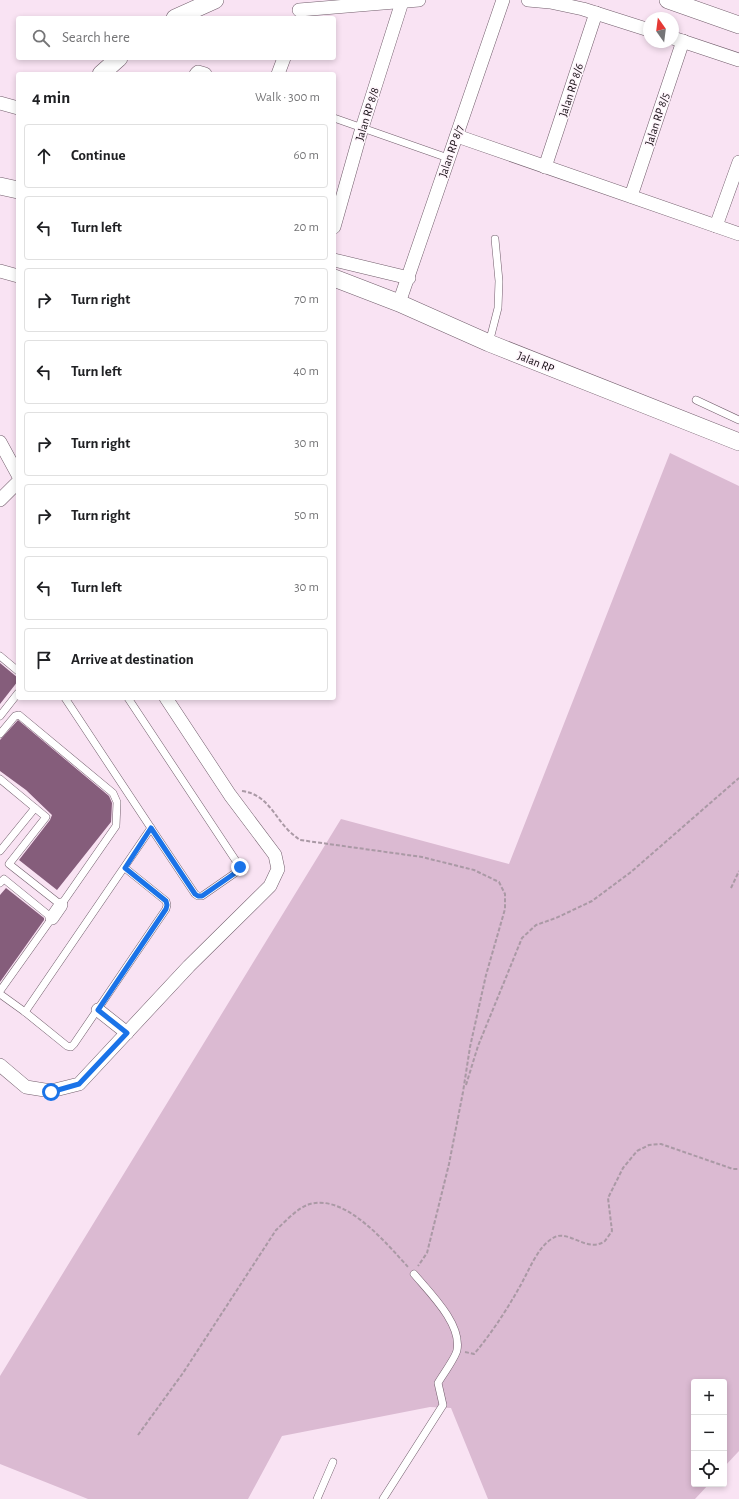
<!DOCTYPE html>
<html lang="en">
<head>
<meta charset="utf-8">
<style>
	:root { --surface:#fff; --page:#f6f6f6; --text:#202124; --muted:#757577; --line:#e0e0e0 }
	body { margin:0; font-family:"Alegreya Sans",sans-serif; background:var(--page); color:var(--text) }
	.controls { position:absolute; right:12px; bottom:12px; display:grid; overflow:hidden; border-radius:4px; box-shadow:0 2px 6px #0003 }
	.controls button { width:36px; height:36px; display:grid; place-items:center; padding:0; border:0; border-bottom:1px solid var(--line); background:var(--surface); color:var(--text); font:20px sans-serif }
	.compass { position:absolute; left:643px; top:12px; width:36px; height:36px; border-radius:50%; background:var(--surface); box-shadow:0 2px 6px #0003; rotate:346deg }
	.stop { position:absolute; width:12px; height:12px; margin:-9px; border:3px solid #1a73e8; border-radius:50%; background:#fff }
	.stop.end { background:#1a73e8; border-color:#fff; box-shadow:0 1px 4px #0008 }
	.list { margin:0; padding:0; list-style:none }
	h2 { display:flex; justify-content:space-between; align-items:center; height:52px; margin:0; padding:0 16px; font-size:17px }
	h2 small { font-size:13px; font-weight:400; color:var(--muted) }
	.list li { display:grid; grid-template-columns:26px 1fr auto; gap:12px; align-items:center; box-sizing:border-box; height:64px; margin:0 8px 8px; padding:0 8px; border:1px solid var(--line); border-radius:4px }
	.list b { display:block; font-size:15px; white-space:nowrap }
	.list em { font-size:13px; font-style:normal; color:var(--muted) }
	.icon { flex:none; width:22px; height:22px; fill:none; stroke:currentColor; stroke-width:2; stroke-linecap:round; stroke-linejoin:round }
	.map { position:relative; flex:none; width:739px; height:1499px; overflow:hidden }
	.search { position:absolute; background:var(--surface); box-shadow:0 2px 6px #0003; left:16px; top:16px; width:320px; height:44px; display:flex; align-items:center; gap:10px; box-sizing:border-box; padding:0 14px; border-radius:4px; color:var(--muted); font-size:15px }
	.panel { position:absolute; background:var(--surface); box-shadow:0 2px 6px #0003; left:16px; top:72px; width:320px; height:628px; border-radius:4px }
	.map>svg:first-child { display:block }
	.green { fill:#dbbad2 }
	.building { fill:#855d7b }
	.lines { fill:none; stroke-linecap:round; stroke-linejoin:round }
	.service-casing { stroke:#725e6c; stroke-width:8 }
	.minor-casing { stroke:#725e6c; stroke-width:14 }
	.tertiary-casing { stroke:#725e6c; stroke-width:18 }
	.path { stroke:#aa99a5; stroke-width:2; stroke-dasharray:4 2; stroke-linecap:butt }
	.service { stroke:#fff; stroke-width:7 }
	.minor { stroke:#fff; stroke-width:13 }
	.tertiary { stroke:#fff; stroke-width:17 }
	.route { stroke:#1a73e8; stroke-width:5 }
	.labels { text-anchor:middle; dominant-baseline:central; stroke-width:3; stroke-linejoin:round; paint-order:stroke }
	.street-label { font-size:12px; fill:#160e14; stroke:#fef4fb }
</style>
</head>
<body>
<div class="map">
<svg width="739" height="1499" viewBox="0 0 739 1499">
	<rect width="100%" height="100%" fill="#f9e3f3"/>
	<path class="green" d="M670,453l69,33v965l-15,16v-85h-30v102h15l-14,15h-207l-37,-91 -21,-1 -148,29 -34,63h-160l-88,-35v-88l341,-557 168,45z"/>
	<g class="building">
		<path d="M0,663l18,15v3l-18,23z"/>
		<path d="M18,720l91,76 3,7 -1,19 -54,68 -38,-30 31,-40 2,-5 -26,-25 -26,-19v-31z"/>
		<path d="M6,888l38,30v2l-44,62v-87z"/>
	</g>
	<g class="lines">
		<g class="service-casing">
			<g id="service">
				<path d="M334,118l114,40"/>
				<path d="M489,343l9,-35 1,-27 -4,-42"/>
				<path d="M696,400l43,20"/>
				<path d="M0,656l18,15"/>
				<path d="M65,698l86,130"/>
				<path d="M0,716l18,-23"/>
				<path d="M0,734l15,-18 4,-1 94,78 4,9 -1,24 -55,79 -52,-41 37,-47 -11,-9"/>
				<path d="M0,779l35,29 -35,43"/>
				<path d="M0,883l4,-4 48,39 -52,73"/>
				<path d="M0,994l25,18 42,34 4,1 3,-3 92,-135 1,-4 -1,-4 -41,-33"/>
				<path d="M25,1012l126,-184 44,66 3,2h4l36,-25 2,-4 -112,-169"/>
				<path d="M317,1499l16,-37"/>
				<path d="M383,1499l60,-94 -5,-22c4,-7 18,-26 19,-33 5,-26 -27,-57 -43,-76"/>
			</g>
		</g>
		<g class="minor-casing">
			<g id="minor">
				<path d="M528,0l22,2 33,7 66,21"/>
				<path d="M299,10l120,-10"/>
				<path d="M673,38l66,22"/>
				<path d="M196,74l2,-2 7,2"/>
				<path d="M278,74l6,-16"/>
				<path d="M0,103l18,5"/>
				<path d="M457,136l282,98"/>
				<path d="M545,167l51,-154"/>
				<path d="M631,196l52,-155"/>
				<path d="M716,226l23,-64"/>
				<path d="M334,227l28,-99 40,-126"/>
				<path d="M334,260l75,18"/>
				<path d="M0,271l18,5"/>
				<path d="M399,303l104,-303"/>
				<path d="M0,442l18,33"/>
				<path d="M0,500l18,-18"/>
				<path d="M52,918l9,-13"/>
				<path d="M98,1010l29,23"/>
				<path d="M0,1065l26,22 25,4 28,-7 110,-118 81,-80 8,-17 -3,-14 -45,-60 -64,-97"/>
			</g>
		</g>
		<g class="tertiary-casing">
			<g id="tertiary">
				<path d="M668,0l71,25"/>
				<path d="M175,18l40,-18"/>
				<path d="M101,74l18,-16"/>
				<path d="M0,186l18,4"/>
				<path d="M334,278l65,25 90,40 250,99"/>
			</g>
		</g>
		<g class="path">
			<path d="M242,791c24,3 31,23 46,39 4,4 8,7 12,10l122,17 52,13 25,12 6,12v15l-19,66 -16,72 -7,45 -14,72 -22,89 -9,13"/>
			<path d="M731,888l8,-17"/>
			<path d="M466,1085l12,-39 44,-108 14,-13 20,-7 36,-17 39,-29 108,-94"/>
			<path d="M465,1352l9,2c17,-20 32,-43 45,-66 9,-15 18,-41 34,-50 15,-10 34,16 52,3 2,-3 5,-7 7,-10l-4,-33 15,-30 14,-17 12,-6 12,-1 72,25h6"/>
			<path d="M138,1435l45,-62 93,-143c10,-9 21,-22 34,-26 36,-10 77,40 98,63"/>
		</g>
		<use href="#service" class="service"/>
		<use href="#minor" class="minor"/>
		<use href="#tertiary" class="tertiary"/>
	</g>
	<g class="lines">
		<path class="route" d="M51,1092l28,-8 48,-51 -29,-23 68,-101 1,-4 -1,-4 -41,-33 26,-40 44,66 3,2h4l36,-25 2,-4"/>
	</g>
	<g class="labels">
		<g class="street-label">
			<text transform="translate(571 90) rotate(-72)">Jalan RP 8/6</text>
			<text transform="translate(367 114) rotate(-73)">Jalan RP 8/8</text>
			<text transform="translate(657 119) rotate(-72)">Jalan RP 8/5</text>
			<text transform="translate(451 151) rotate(-71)">Jalan RP 8/7</text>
			<text transform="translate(536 362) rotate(22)">Jalan RP</text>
		</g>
	</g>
</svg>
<div class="controls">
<button>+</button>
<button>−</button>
<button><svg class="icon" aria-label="locate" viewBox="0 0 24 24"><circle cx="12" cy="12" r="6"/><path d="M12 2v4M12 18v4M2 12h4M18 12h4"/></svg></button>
</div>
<svg class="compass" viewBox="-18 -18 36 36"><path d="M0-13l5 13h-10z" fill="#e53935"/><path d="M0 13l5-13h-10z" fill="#757577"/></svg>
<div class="stop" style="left:51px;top:1092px"></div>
<div class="stop end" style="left:240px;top:867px"></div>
<div class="search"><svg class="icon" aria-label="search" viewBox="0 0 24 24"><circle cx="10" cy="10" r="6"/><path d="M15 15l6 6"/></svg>Search here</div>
<section class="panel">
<h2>4 min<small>Walk · 300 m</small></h2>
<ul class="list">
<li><svg class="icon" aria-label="ahead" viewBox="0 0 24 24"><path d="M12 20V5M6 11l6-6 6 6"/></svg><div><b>Continue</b></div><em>60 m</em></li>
<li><svg class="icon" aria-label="left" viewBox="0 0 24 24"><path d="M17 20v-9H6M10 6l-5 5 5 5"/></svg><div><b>Turn left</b></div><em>20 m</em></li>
<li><svg class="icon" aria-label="right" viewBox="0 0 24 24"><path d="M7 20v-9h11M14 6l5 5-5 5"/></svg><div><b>Turn right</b></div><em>70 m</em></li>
<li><svg class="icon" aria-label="left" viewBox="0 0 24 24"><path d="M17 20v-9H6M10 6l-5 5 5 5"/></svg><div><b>Turn left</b></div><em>40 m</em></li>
<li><svg class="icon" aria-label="right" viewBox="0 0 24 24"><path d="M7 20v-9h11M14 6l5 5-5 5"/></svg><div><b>Turn right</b></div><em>30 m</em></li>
<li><svg class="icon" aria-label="right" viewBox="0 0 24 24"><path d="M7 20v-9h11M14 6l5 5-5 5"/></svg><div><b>Turn right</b></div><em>50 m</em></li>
<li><svg class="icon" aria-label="left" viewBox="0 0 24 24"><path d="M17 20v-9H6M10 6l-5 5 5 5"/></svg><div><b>Turn left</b></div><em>30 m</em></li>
<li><svg class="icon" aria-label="arrive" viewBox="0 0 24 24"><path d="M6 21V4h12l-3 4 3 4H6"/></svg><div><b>Arrive at destination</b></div></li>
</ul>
</section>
</div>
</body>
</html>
